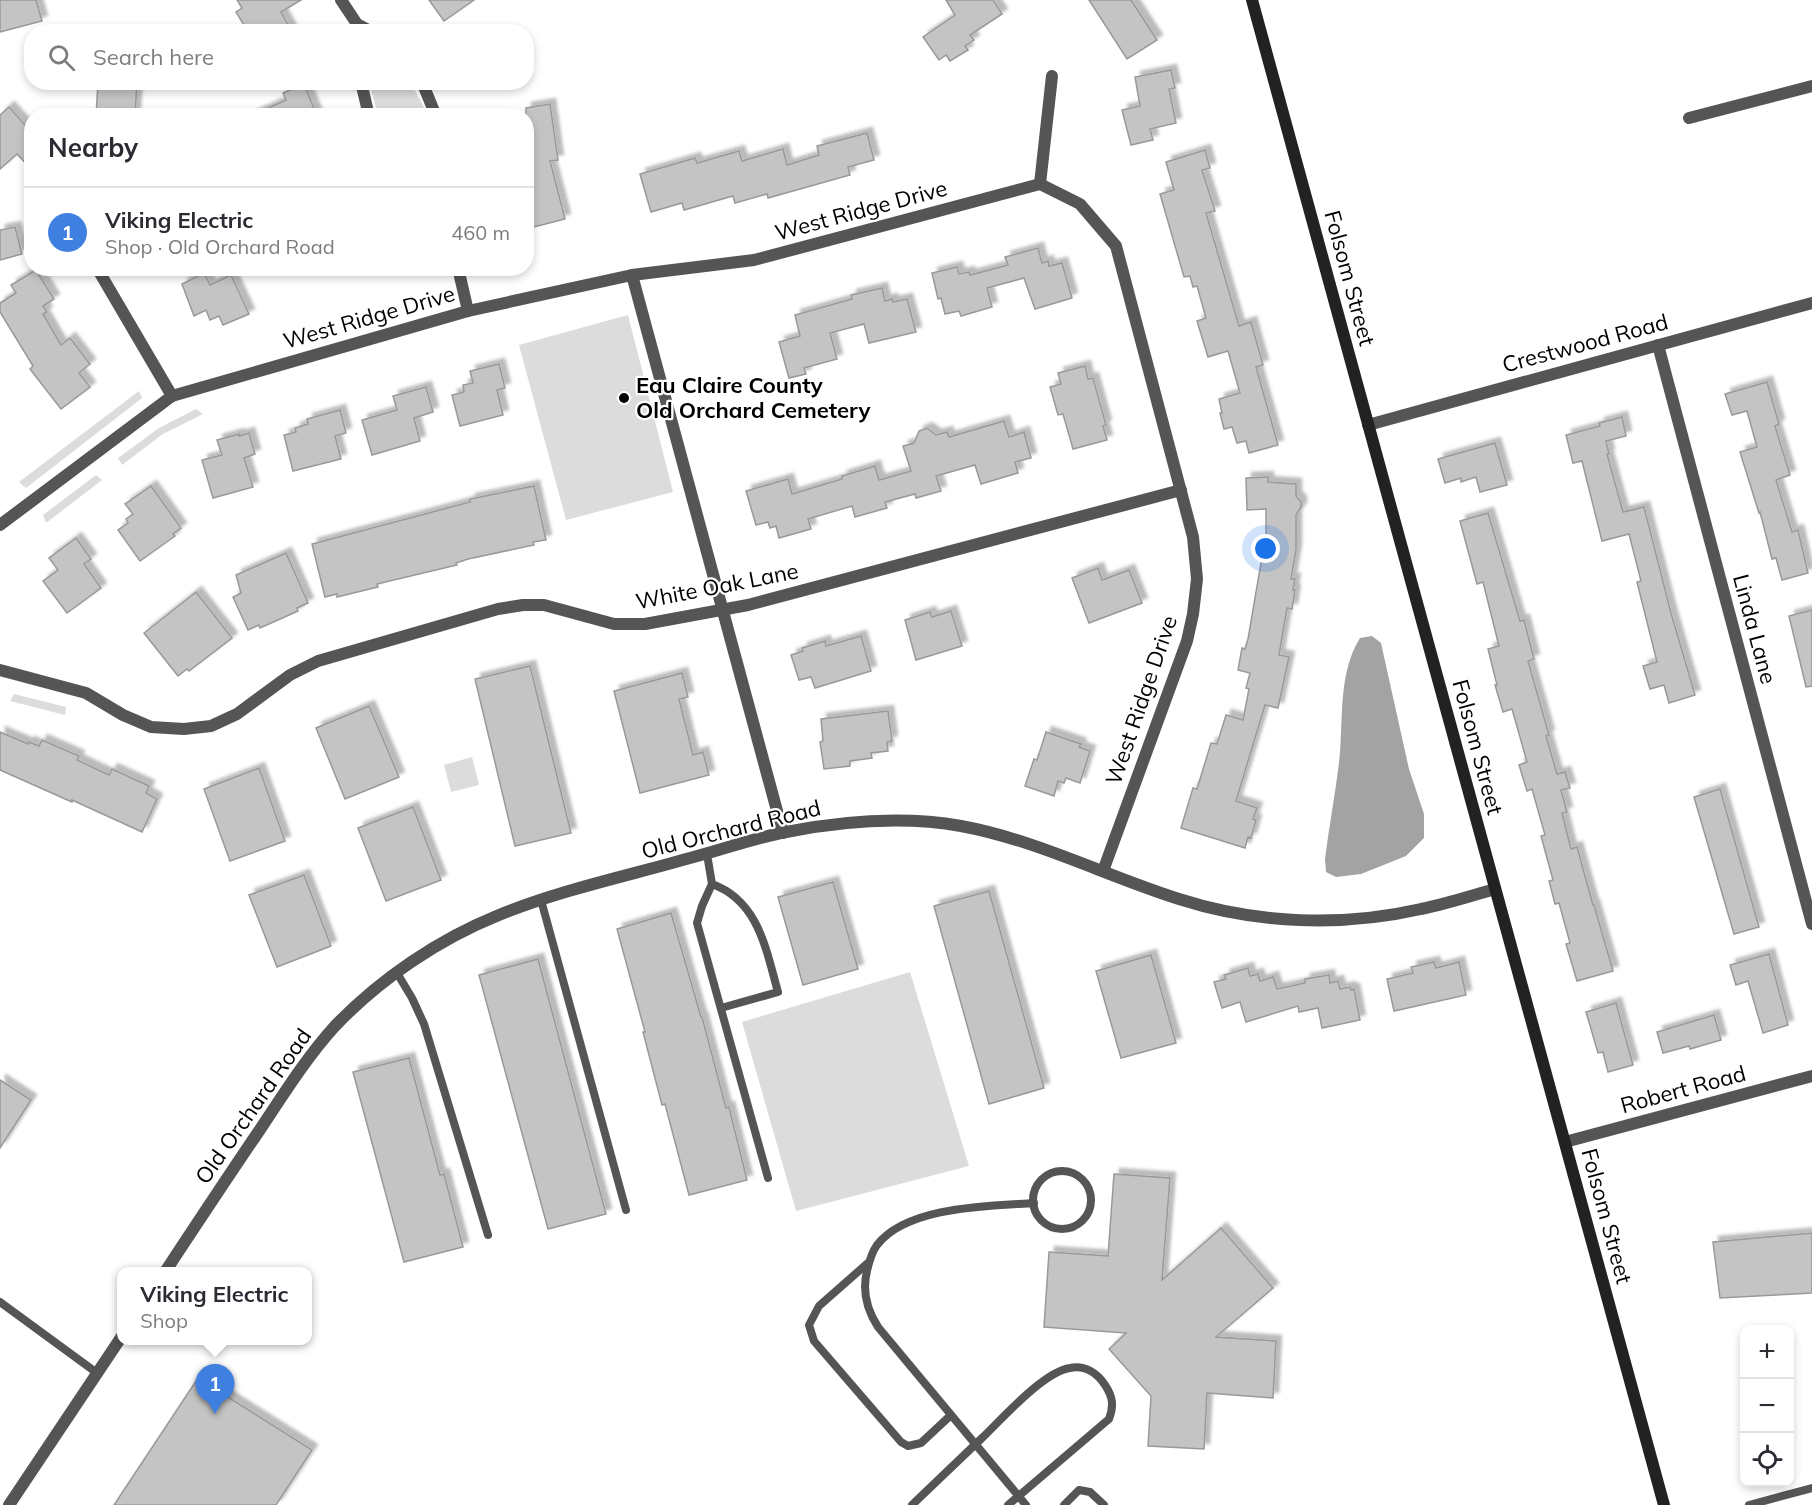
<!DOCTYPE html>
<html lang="en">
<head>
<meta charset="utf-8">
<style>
	:root { --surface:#fff; --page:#f7f7f7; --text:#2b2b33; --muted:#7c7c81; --line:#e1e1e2; --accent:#d93025 }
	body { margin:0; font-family:Mulish,sans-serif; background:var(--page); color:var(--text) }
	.controls { position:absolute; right:18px; bottom:18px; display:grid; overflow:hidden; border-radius:12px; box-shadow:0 3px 9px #0003 }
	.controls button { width:54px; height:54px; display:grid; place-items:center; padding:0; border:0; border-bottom:2px solid var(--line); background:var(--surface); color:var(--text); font:30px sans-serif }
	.you { position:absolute; left:1266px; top:549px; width:21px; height:21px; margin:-15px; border:4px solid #fff; border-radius:50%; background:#1a73e8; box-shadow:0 0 0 9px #1a73e833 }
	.badge { display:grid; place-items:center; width:39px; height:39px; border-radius:50%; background:var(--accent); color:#fff; font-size:20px; font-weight:700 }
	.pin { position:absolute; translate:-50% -50px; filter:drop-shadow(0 2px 3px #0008) }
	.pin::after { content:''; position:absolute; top:32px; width:21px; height:18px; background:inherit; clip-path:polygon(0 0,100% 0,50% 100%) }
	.popup { position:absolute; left:117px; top:1267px; width:195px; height:78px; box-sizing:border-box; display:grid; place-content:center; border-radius:12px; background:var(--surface); filter:drop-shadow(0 2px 4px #0005); font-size:20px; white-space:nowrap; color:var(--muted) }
	.popup b { font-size:22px; color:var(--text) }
	.popup::after { content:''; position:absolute; left:50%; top:100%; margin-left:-12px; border:12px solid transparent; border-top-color:var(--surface) }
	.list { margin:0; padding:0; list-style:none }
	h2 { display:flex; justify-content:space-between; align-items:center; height:78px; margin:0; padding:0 24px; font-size:26px }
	h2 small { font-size:20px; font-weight:400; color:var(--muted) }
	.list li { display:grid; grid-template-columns:39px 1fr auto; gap:18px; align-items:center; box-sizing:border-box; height:90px; padding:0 24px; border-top:2px solid var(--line) }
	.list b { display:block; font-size:22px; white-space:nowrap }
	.list p { margin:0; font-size:20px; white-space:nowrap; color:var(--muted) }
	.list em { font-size:20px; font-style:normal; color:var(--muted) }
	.icon { flex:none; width:33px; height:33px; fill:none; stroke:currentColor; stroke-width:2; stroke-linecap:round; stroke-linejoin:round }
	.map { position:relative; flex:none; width:1812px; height:1505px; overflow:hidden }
	.search { position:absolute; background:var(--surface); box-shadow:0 3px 9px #0003; left:24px; top:24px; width:510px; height:66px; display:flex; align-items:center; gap:15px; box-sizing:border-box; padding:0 21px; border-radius:24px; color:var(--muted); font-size:22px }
	.panel { position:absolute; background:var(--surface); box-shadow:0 3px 9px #0003; left:24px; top:108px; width:510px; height:168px; border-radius:24px }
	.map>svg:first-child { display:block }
	.green { fill:#dcdcdc }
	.water { fill:#a3a3a3 }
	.building { fill:#c4c4c4; stroke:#999; stroke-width:1.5; filter:url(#shadow) }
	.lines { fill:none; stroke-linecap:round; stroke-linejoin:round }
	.lane { stroke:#555; stroke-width:8 }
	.street { stroke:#555; stroke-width:12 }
	.secondary { stroke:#222; stroke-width:12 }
	.poi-dot { fill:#000; stroke:#fff; stroke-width:2 }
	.labels { text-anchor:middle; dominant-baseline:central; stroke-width:4.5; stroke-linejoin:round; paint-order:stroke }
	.street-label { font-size:22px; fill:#000; stroke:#fff }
	.poi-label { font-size:22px; font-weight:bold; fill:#000; stroke:#fff; text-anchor:start }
</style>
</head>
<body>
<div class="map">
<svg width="1812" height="1505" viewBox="0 0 1812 1505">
	<defs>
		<filter id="shadow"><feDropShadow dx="5.5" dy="-5.5" stdDeviation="1.5" flood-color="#0004"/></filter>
	</defs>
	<rect width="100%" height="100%" fill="#fff"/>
	<g class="green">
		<path d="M369,83h42l17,32h-50z"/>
		<path d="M628,315l45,177 -107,28 -47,-175z"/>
		<path d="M139,391l3,7 -116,90 -7,-6z"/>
		<path d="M196,409l7,5 -40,20 -41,31 -4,-7 41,-30z"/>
		<path d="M96,475l6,5 -56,43 -3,-8z"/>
		<path d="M14,694l52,13 -1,8 -55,-14z"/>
		<path d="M472,757l7,28 -28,7 -7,-27z"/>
		<path d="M910,972l59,194 -173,45 -54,-189z"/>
	</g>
	<path class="water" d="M1372,636l9,7 28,126 15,45v24l-18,18 -45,18 -25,3 -10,-5 -1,-13c4,-32 10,-64 14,-96 5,-41 -2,-88 21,-125z"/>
	<g class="building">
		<path d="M0,0h36l6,21 -42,11z"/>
		<path d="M237,0h64l-20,12 11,20h-44l-12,-20 6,-4z"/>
		<path d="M429,0h45l-30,21z"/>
		<path d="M946,0h47l9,14 -32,21 4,5 -9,6 3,4 -18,11 -4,-6 -7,5 -16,-23 32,-22z"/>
		<path d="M1089,0h42l26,40 -30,19z"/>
		<path d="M1171,70l4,18 -6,1 7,34 -26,6 3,11 -22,5 -9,-35 18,-4 -5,-29z"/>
		<path d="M98,82h39l-2,34h-39z"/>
		<path d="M304,84l13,32h-67l36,-16 -3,-7z"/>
		<path d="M550,104l8,56 -8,1 15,58 -39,10v-121z"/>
		<path d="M9,107l23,26v37l-15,-16 -17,15v-54z"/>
		<path d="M867,133l7,27 -26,7 2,8 -82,23 -1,-4 -32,9 -2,-7 -49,14 -2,-7 -31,9 -11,-38 55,-16 2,5 42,-12 3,10 41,-12 4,16 32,-10 -2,-9z"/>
		<path d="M1205,150l5,18 -8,2 13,41 -9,2 33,113 12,-4 12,43 -7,2 22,78 -29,8 -3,-12 -9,2 -5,-16 -8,2 -4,-16h2l-3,-14 21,-6 -12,-42 -20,6 -11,-36 9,-3 -9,-32 -4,1 -3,-11 -6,1 -24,-83 14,-4 -8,-28z"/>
		<path d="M15,227l7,27 -22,6v-30z"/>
		<path d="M1038,248l4,15 6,-2 1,5 13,-3 10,35 -37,11 -11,-31 -37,10 5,19 -31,9 -2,-5 -14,3 -4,-16 -3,1 -6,-26 25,-6 2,7 10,-2 1,3 38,-10 -3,-8z"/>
		<path d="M36,270l18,29 -11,7 4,6 -4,2 18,31 9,-7 20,26 -11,9 11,14 -29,22 -31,-40 3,-3 -33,-54v-9l16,-10 -5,-8z"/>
		<path d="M204,273l6,12 21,-10 18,39 -26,11 -4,-9 -9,4 -4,-10 -12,6 -12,-32z"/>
		<path d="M882,288l3,13 7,-2 1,3 14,-3 9,33 -47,11 -5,-19 -34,9 7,26 -33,9 2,6 -17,4 -10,-36 21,-6 -5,-21 57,-16 -1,-4z"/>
		<path d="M499,364l6,24 -8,2 6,25 -43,11 -8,-31 12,-3 -1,-7 10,-2 -3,-12z"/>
		<path d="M1085,366l3,13 5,-1 13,47 -3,1 4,14 -34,9 -10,-35 -5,1 -8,-28 11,-3 -3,-11z"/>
		<path d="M1767,382l12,42 -4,2 15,49 -14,5 16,52 6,-2 10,43 -26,7 -6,-22 -4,1 -12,-47 -1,1 -19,-61 17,-5 -10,-36 -15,4 -7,-21z"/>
		<path d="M426,387l7,25 -19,6 6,23 -48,14 -10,-35 35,-10 -4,-14z"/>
		<path d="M340,410l6,23 -11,3 6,23 -48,12 -9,-36 12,-3 -1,-4 13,-4 -1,-5z"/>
		<path d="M1622,417l4,19 -20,5 3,13h-2l16,58 21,-5 27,106 24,82 -26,8 -5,-18 -14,4 -7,-23 14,-4 -20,-80 4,-1 -12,-47 -27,7 -20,-80 -9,2 -7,-28 34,-9 -1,-3z"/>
		<path d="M1004,421l5,16 15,-5 7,26 -16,4 3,11 -37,11 -6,-19 -39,11 5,15 -25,7 -1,-4 -30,8 2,6 -32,9 -3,-11 -44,13 3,10 -32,9 -3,-12 -6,2 -2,-6 -12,3 -10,-34 42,-12 4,15 50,-15v-3l33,-10 4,14 32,-9 -8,-25 11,-3 5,-12 8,-3 9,7 11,-3 2,5z"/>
		<path d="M249,433l6,21 -11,4 9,29 -40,11 -11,-38 20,-5 -5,-15 22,-6v2z"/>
		<path d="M1495,443l12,42 -27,7 -4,-15 -15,5v-4l-16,5 -7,-24z"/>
		<path d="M1268,477v5l28,2v12l5,6v5l-5,8v35l-5,29h4l-2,11h2l-3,19 -5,-1 -8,47 10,2 -11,51 -13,-3 -29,96 21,7 -4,11 3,1 -5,18 -3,-1 -3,11 -64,-20 12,-40 4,1 14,-46 6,1 9,-29 17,5 6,-31 -3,-1 4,-15 -12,-3 4,-22 3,1 3,-10 14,-82h4v-48l-19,1 -1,-32z"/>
		<path d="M151,486l30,42 -8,6 2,2 -35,25 -22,-31 10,-7 -2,-4 7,-5 -8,-10z"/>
		<path d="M534,486l12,54 -13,2 1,3 -66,14 -12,4 1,2 -80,19 1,3 -41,10v-3l-12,3 -13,-53 158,-42v-3z"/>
		<path d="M1488,513l32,108 4,-1 10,39 -6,2 21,74 -3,1 11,38 8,-2 5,16 -9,2 6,22 -5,1 9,36 6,-2 16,58h1l19,66 -36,10 -11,-37 4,-1 -11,-40 -4,1 -6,-23 4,-1 -12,-44 4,-1 -13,-46 -5,2 -8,-26 8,-3 -15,-53 -9,3 -8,-27h2l-9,-36 11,-3 -16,-64 -6,2 -17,-63z"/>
		<path d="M76,538l15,21 -7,5 17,24 -34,25 -24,-32 15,-11 -9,-12z"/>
		<path d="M286,553l22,50 -11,5 1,3 -38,17 -1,-3 -11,5 -15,-33 8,-4 -5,-18z"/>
		<path d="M1098,568l4,12 27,-10 13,33 -53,20 -17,-45z"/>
		<path d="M196,592l36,46 -43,33 -2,-2 -9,7 -34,-43z"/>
		<path d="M1812,610v76l-6,1 -17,-71z"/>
		<path d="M951,611l11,35 -46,14 -11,-40 25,-8 2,5z"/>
		<path d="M861,636l10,35 -56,17 -4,-11 -12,3 -8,-25 12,-4 -1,-3 23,-7 1,5z"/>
		<path d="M530,666l41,167 -56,13 -40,-167z"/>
		<path d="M682,673l6,24 -9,2 14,56 10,-3 6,23 -69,18 -26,-102z"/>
		<path d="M369,706l30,71 -54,22 -29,-71z"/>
		<path d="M888,711l4,30 -5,1 1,9 -17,2 1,5 -22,3v5l-26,3 -4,-27 3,-1 -2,-22z"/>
		<path d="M0,732l28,12 1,-2 10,4 3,-6 37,16 -2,4 32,15 3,-6 37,17 -3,7 11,6 -15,33 -70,-32v2l-72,-32z"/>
		<path d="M1046,732l35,12 -2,3 11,4 -10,32 -14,-5 -2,5 -6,-2 -4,15 -29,-10 9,-27 3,1z"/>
		<path d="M259,768l26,73 -55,20 -26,-72z"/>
		<path d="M1720,789l39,138 -25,7 -40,-137z"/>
		<path d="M413,807l28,73 -55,21 -28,-73z"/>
		<path d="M304,875l27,71 -54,21 -28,-72z"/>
		<path d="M833,882l25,87 -55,16 -25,-88z"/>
		<path d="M989,891l55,197 -55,16 -55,-198z"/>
		<path d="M671,913l30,104h1l24,91 3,-1 18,73 -58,15 -24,-91 -3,1 -19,-73h2l-28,-103z"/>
		<path d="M1769,954l19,71 -25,8 -15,-52 -12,4 -6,-20z"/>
		<path d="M1151,955l25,88 -55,15 -25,-87z"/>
		<path d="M538,959l68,255 -58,15 -69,-254z"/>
		<path d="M1434,962l2,6 23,-6 7,33 -72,16 -7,-32 26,-6 -2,-6z"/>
		<path d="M1248,968l2,8 8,-2 2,7 13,-4 4,12 28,-6v-4l24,-4 1,8 8,-2 2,8 10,-2 1,3 3,-1 6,31 -38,8 -4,-20 -19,4 -1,-6 -52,16 -6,-20 -18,6 -8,-26 12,-3 -2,-4z"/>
		<path d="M1616,1003l17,62 -25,7 -5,-20 -5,1 -12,-41z"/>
		<path d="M1714,1015l7,25 -31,9 -1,-3 -26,7 -6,-21z"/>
		<path d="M409,1058l31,117 4,-1 19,73 -59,15 -51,-190z"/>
		<path d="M0,1080l31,20 -31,48z"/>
		<path d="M1114,1174l56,4 -8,102 59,-52 52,60 -57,49 60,4 -3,57 -66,-5 -3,56 -56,-3 3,-50 -42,-47 17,-16 -82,-6 5,-75 59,4z"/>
		<path d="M1812,1233v60l-92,5 -7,-56z"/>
		<path d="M198,1378l114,72 -36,55h-162z"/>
	</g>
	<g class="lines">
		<g class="lane">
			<path d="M707,854l5,30 -10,22 -5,17 71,255"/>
			<path d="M712,884c47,17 54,66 66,108l-57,16"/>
			<path d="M541,900l85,310"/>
			<path d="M397,973l15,25 12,26 64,211"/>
			<circle cx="1062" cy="1200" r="29"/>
			<path d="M869,1262l-50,44 -10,19 5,16 87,101 7,4 13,-3 30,-28"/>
			<path d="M0,1302l97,71"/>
			<path d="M912,1505c23,-22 46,-44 70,-67 20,-19 61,-66 88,-70 15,-3 27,5 35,17 8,12 9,21 4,34l-101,86"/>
			<path d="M1026,1505l-148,-178c-11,-17 -16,-36 -11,-56 2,-9 5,-19 10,-26 30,-39 112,-39 157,-42"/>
			<path d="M1064,1505l15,-15 11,2 14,13"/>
			<path d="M1749,1505l63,-17"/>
		</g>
		<g class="street">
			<path d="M341,0l16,24 15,8"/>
			<path d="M361,82l8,34"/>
			<path d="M422,82l14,34"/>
			<path d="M1689,118l123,-32"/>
			<path d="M1040,184l12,-108"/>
			<path d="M97,268l75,128"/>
			<path d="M458,268l10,43"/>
			<path d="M632,275l151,558"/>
			<path d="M1658,345l154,579"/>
			<path d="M1368,425l444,-122"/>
			<path d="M0,525l172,-129 296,-85 164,-36 122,-15 286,-76 40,20 36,42 77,291 4,42 -4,35 -6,27 -84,230"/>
			<path d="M0,670l86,23 37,22 28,12 33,2 27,-3 26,-12 53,-39 28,-14 180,-52 25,-4h21l70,19h31l103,-19 433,-115"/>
			<path d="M1565,1142l247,-66"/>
			<path d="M165,1272c31,-47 62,-94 94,-141 24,-36 47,-73 76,-105 45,-47 104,-87 164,-111 61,-25 128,-39 191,-57 32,-8 64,-20 96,-26 57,-11 118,-16 175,-6 76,14 145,50 218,73 78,25 163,28 242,10 25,-5 50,-13 74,-20"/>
			<path d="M9,1505l113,-169"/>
		</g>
		<path class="secondary" d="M1252,0l412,1505"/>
	</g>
	<circle class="poi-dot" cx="624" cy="398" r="6"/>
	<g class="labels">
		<g class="street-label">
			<text transform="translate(861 210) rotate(-15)">West Ridge Drive</text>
			<text transform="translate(1350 278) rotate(75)">Folsom Street</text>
			<text transform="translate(369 317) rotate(-16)">West Ridge Drive</text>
			<text transform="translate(1585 343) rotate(-15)">Crestwood Road</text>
			<text transform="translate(717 586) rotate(-11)">White Oak Lane</text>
			<text transform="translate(1755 629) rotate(75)">Linda Lane</text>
			<text transform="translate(1141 700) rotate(-71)">West Ridge Drive</text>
			<text transform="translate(1478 747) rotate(75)">Folsom Street</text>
			<text transform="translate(731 829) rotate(-14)">Old Orchard Road</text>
			<text transform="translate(1683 1089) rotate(-15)">Robert Road</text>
			<text transform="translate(253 1106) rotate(-55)">Old Orchard Road</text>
			<text transform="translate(1607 1216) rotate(75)">Folsom Street</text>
		</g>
		<g class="poi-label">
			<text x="636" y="385">Eau Claire County<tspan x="636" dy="25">Old Orchard Cemetery</tspan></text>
		</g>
	</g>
</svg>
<div class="controls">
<button>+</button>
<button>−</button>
<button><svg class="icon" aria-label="locate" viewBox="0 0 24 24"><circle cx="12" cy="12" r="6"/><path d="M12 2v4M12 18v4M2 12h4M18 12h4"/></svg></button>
</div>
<div class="you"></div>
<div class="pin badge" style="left:215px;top:1414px;background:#3f7fe0">1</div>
<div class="popup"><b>Viking Electric</b>Shop</div>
<div class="search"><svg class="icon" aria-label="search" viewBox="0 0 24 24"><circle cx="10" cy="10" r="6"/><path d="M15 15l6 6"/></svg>Search here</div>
<section class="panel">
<h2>Nearby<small></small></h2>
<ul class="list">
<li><span class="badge" style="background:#3f7fe0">1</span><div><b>Viking Electric</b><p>Shop · Old Orchard Road</p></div><em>460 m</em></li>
</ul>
</section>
</div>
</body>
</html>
